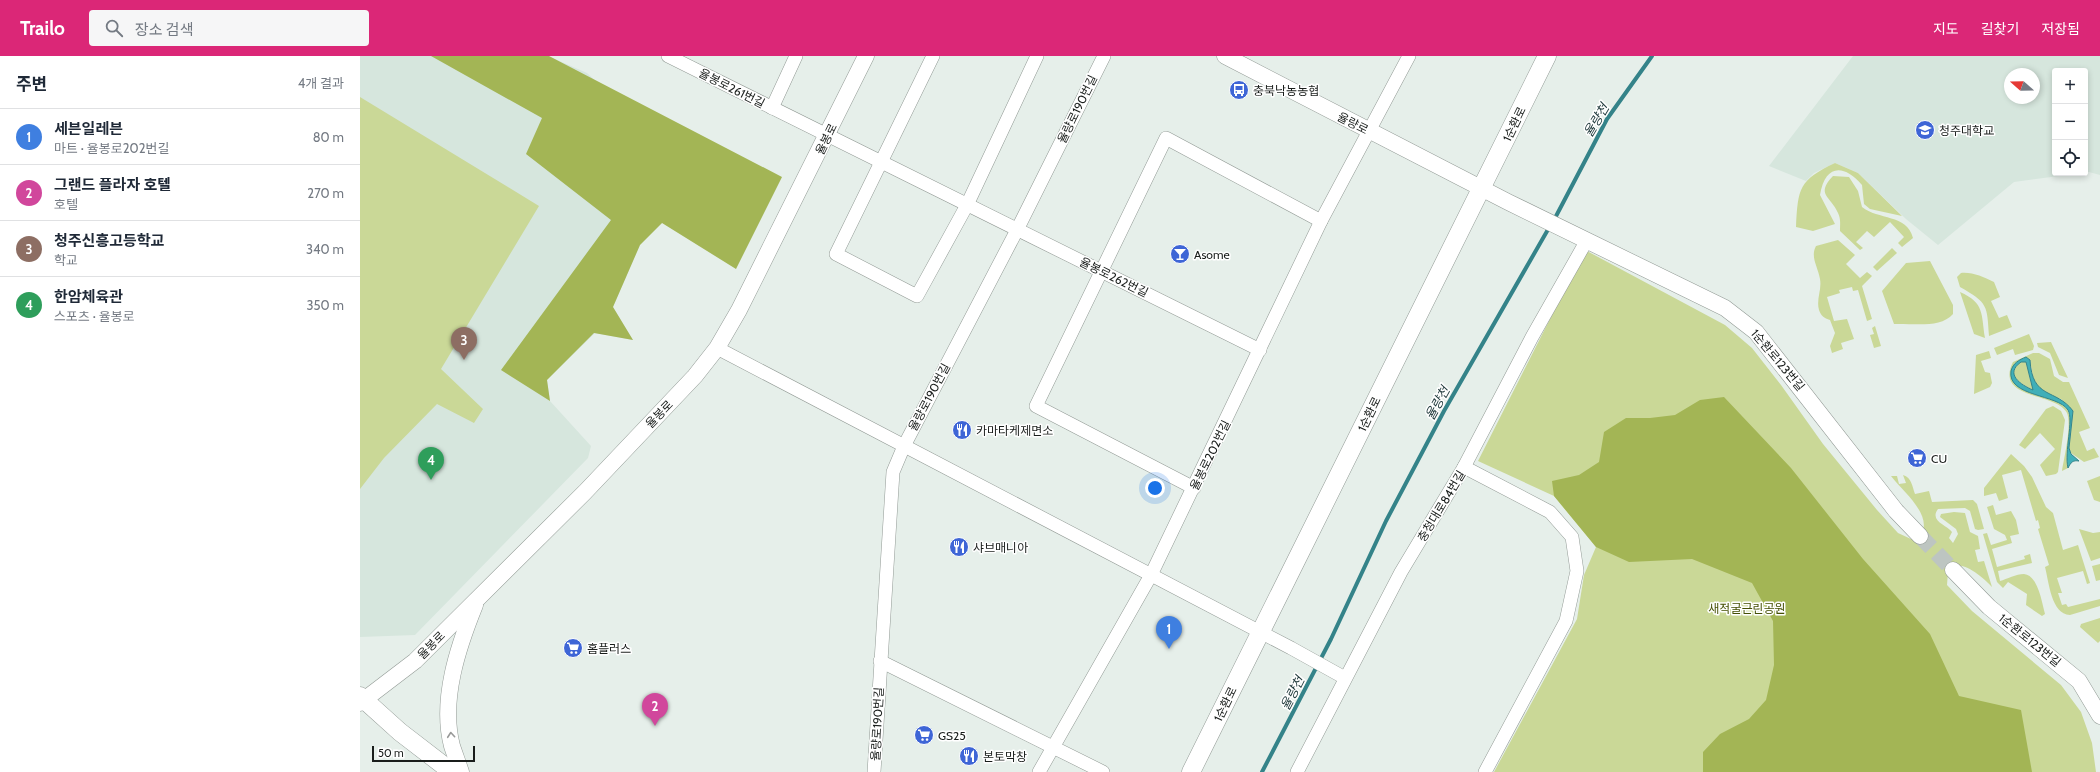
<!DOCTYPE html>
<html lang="ko">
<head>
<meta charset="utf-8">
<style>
	:root { --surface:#fff; --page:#f6f6f7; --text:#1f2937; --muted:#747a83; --line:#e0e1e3; --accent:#db2777 }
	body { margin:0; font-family:Cabin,"Noto Sans KR",sans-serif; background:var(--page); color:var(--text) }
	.controls { position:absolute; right:12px; top:12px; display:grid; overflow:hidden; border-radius:4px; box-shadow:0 2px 6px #0003 }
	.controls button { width:36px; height:36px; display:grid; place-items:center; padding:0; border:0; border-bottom:1px solid var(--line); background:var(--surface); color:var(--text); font:20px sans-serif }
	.compass { position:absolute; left:1644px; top:12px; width:36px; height:36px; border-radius:50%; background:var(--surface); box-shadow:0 2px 6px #0003; rotate:290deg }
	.scale { position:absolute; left:12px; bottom:10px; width:103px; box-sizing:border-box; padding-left:4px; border:2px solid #191d1b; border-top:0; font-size:11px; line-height:14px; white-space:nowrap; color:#191d1b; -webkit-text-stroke:3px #fff; paint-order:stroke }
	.you { position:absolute; left:795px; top:432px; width:14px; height:14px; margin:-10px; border:3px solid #fff; border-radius:50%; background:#1a73e8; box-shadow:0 0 0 6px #1a73e833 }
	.badge { display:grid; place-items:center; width:26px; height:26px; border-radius:50%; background:var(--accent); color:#fff; font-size:13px; font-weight:700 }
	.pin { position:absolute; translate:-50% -33px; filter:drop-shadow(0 1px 2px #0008) }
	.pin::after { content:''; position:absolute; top:21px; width:14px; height:12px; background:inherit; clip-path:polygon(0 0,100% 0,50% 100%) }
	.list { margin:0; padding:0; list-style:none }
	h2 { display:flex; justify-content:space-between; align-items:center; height:52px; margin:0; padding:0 16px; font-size:17px }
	h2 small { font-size:13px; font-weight:400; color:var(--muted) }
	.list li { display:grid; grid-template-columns:26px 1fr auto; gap:12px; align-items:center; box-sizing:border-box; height:56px; padding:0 16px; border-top:1px solid var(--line) }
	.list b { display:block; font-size:15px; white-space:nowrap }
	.list p { margin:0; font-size:13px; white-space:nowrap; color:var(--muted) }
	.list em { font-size:13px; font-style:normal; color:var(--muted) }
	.icon { flex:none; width:22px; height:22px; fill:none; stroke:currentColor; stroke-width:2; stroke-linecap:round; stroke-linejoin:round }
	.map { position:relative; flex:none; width:1740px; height:716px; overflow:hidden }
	header { display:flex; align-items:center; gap:24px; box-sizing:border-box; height:56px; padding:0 20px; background:var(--accent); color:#fff }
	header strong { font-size:19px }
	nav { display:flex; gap:22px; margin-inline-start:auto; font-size:14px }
	.search { width:280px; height:36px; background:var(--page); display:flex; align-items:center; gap:10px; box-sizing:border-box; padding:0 14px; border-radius:4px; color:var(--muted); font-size:15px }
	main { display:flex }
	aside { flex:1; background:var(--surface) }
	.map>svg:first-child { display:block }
	.built { fill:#d6e6dd; fill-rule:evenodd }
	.green { fill:#cad897 }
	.forest { fill:#a3b555 }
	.water { fill:#40afb8; stroke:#348389; fill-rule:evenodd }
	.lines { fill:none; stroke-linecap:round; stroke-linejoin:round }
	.stream { stroke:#348389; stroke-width:4 }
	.tertiary-tunnel { stroke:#bdc5c1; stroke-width:16; stroke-dasharray:16 8; stroke-linecap:butt }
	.minor-casing { stroke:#929a95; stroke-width:14 }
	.tertiary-casing { stroke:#929a95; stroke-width:17 }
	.secondary-casing { stroke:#929a95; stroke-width:19 }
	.minor { stroke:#fff; stroke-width:13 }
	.tertiary { stroke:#fff; stroke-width:16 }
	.secondary { stroke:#fff; stroke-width:18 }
	.oneway { stroke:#989998 }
	.labels { text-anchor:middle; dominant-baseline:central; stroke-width:3; stroke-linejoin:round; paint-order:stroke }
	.street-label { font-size:12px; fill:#191d1b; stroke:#fff }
	.poi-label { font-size:12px; fill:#191d1b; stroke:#fff; text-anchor:start }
	.park-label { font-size:12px; fill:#455004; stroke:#fff }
	.water-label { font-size:13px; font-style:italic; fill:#233c3e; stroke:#fff }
</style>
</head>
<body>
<header>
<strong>Trailo</strong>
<div class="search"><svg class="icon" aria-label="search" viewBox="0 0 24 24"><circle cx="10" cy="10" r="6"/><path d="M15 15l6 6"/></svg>장소 검색</div>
<nav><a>지도</a><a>길찾기</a><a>저장됨</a></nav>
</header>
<main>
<aside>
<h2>주변<small>4개 결과</small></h2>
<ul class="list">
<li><span class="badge" style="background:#3f7fe0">1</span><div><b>세븐일레븐</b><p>마트 · 율봉로202번길</p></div><em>80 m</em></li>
<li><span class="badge" style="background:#d1479c">2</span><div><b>그랜드 플라자 호텔</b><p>호텔</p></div><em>270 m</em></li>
<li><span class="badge" style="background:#8d6e63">3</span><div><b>청주신흥고등학교</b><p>학교</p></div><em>340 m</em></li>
<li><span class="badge" style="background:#2e9e5b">4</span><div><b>한암체육관</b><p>스포츠 · 율봉로</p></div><em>350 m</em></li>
</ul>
</aside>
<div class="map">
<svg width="1740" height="716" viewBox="0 0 1740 716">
	<rect width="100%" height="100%" fill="#e6efea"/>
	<g class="built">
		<path d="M0,0h188l39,17 12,11 63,139 -22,22 -27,62 20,33 -38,-7 -48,47 3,21 41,45 -3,12 -173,177 -55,2z"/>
		<path d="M1493,0h247v119l-11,-3h-4v-101h-30v102h27l-68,9 -76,63 -32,-26 -48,-46 -23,-10 -21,10 -8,8 -37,-15zM1650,18h24v24h-24z"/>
	</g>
	<g class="green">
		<path d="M0,41l179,109 -98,163 42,40 -9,14 -37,-19 -53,54 -24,31z"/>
		<path d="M1475,107l23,10 44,43 -32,-7 -6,-5 -2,-19c-19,-22 -37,-20 -42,10l15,29 -22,7 -17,-4c2,-39 3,-47 39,-64z"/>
		<path d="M1473,120l16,1 9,14 4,16c16,13 45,7 51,31l-11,9 -4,-4 6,-6 -14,-15 -16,15 -7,-6 -11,11 7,6 -3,2 -20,-19c0,-6 1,-12 -2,-18 -7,-17 -23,-18 -5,-37z"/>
		<path d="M1478,184l17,15 -9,9 14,14 7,-6 5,4 -10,10 10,33 -5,2 -9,-31 -5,1 -1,-4 -13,3 1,3 -13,4 7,24 13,-2 7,20 -13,4 2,6 -11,4 -2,-7 5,-13 -5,-13c-6,-2 -9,-4 -11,-10 -3,-11 3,-20 1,-31 -2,-12 -10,-22 -4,-33z"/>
		<path d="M1532,192l5,5 -20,18 -4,-4z"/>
		<path d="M1225,194l140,75 27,23 29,37 42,59 54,66 21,23 13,6 8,-1c17,-21 -15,-45 -28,-62h6l2,8 7,-1 -3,-8c9,3 9,11 12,19l14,-3 3,11 41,-2 4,4 7,25 -6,1 -3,-1 -5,-18 -5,-3 -27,1c-9,12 9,16 14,23l-3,6 4,5 5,-9 -2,-5 -16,-12 1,-3 13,-2 11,1 5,19 8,4 2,13 -5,1 3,12 6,-1 8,26c-6,-7 -26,-25 -37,-21 -3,1 -5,4 -7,6l-1,13 25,26 89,74 20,27 11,31 4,29h-602l83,-153 7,-44 12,-28 -42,-51 -76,-35z"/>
		<path d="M1570,205l23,44v9c-13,15 -41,9 -59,10l-12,-33 24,-28z"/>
		<path d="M1601,217c12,-1 22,4 33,9l6,15 -9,4 8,17 8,-3 5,12 -23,9c-2,-31 -1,-33 -29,-49l-3,-10z"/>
		<path d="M1600,236c25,11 21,22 25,46l-11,-4z"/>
		<path d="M1515,270l6,20 -7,2 -4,-13 4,-1 -2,-6z"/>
		<path d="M1669,278l5,12 -1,4 -18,5 -2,-6 -16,6 -3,-7z"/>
		<path d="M1691,286l17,36 -9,-3 -9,-22 -12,-6 -1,-4z"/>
		<path d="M1629,295l2,7 -10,3 4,11 5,1 2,10 -2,4 -16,7 2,-39z"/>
		<path d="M1673,297h6l11,6 4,17 9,6h6l21,46 -11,4 8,19 7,-3 5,9 -15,5 -13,-9 -2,-5 4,-37 -12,-12 -12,-4 -10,-7 -6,-10 -3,-18 -4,-3c-10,4 -12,9 -15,18 5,6 11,14 18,17 13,8 40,6 41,27 1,17 -6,32 -2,49l-6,3c2,-13 10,-46 5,-58 -10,-21 -73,-13 -54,-51z"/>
		<path d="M1661,306h5l5,21 4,6 -2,1c-12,-6 -30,-16 -12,-28z"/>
		<path d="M1693,350l8,5 4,9 -7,52 -2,2 -10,2 -6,-11 15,-16 -15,-16 -15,16 -6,-4 27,-36z"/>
		<path d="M1651,398l13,12 8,11 14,30 7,6 10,37 15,-5 12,38 -3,1 -4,-13 -26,7 5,15h-4l4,12 4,-1 2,3 32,-8v7l-30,9c-19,-1 -21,-33 -25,-48l4,-2 -11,-36 2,-1 -2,-8 -2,1 -15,-51 -19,5 6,23 -9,3 -3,-8 -12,3v-8z"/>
		<path d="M1740,420v26l-6,-2 -7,-19z"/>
		<path d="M1633,449l3,10 15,-4 5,9 3,14 -9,2 2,7 -20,6 5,18 28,-8 -1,-3 6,-2 2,9 -34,8 2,10c7,-2 16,-7 24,-7 14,1 18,29 21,40l-3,2 -16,-11 1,-11 -19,-12 -5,6 -6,-6 -14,-48 4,-1 4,12 16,-5 -2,-5 -11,-6 -7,-22z"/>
		<path d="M1719,473l14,4 7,-1v26l-9,3z"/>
		<path d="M1740,508v16l-4,1 -4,-15z"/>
		<path d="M1740,562v23l-2,2 -18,-16 1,-3z"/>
	</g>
	<g class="forest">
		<path d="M71,0h118l233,121 -46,92 -74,-46 -22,22 -27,62 20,33 -39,-7 -47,47 3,21 -49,-31 110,-150 -85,-66 16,-36z"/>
		<path d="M1364,341l67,71 72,91 67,75 29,62 62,14 11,62h-329v-20l17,-18 29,-15 17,-19 8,-35 -1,-44 -21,-38 -60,-24 -63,3 -33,-15 -42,-51 -2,-15 27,-6 20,-13 5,-30 22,-14h24l25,-3 25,-15z"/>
	</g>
	<path class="water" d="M1666,301l4,3c2,40 26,28 43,51l-4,37 2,6 8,7c-6,-1 -8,1 -11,7 -4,-16 6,-48 0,-58 -10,-16 -61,-13 -57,-39 2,-8 8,-11 15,-14zM1661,306h5l7,28c-12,-5 -29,-16 -12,-28z"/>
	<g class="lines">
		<g class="stream">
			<path d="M1194,164l53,-101 45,-63"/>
			<path d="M902,716l69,-133 55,-118 58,-110 106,-185"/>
		</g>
		<path class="tertiary-tunnel" d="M1560,480l33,34"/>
		<g class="minor-casing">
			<g id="minor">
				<path d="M308,0l592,294"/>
				<path d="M573,0l-97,198 81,42 50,-91 70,-149"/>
				<path d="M412,52l24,-52"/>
				<path d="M357,292l574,300 54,30"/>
				<path d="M1104,411l86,45 22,25 5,34 -11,50 -81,151"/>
				<path d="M834,432l-158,-82 130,-268 155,83"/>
				<path d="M520,605l223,111"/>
				<path d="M514,716l19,-300 11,-26 113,-216 87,-174"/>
				<path d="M679,716l112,-197 170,-354 88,-165"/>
				<path d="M937,716l104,-200 63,-105 68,-130 55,-97"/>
			</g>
		</g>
		<g class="tertiary-casing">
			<g id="tertiary">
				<path d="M865,0l283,146 217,106 31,24 140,179 24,25"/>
				<path d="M1593,514l36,37 90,74 21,35"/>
				<path d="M0,647l55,-42 170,-169 110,-116 22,-28 22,-38 127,-254"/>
				<path d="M101,716c-3,-9 -6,-17 -9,-26 -12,-46 6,-99 23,-141"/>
			</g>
		</g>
		<g class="secondary-casing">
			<g id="secondary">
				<path d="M0,640l40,36 52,40"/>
				<path d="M831,716l356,-716"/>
			</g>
		</g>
		<use href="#minor" class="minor"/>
		<use href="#tertiary" class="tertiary"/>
		<use href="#secondary" class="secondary"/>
	</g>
	<defs><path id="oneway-chevron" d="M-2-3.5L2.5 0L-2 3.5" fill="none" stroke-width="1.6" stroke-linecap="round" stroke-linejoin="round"/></defs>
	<use class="oneway" href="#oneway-chevron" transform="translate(91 679) rotate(-95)"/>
	<defs>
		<g id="bus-disc" transform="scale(1)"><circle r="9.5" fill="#3e65d6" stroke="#fff"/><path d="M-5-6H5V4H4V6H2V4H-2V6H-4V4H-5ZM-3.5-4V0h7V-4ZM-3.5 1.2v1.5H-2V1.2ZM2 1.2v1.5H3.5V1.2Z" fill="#fff"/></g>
		<g id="university-disc" transform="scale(1)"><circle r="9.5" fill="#3e65d6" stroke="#fff"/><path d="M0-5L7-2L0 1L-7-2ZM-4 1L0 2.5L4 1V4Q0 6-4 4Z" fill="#fff"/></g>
		<g id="bar-disc" transform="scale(1)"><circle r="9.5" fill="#3e65d6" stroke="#fff"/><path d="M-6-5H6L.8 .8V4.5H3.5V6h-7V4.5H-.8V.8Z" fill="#fff"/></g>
		<g id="restaurant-disc" transform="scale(1)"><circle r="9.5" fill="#3e65d6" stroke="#fff"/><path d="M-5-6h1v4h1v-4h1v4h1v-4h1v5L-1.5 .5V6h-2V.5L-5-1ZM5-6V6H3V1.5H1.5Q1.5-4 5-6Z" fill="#fff"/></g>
		<g id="supermarket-disc" transform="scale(1)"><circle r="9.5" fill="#3e65d6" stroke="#fff"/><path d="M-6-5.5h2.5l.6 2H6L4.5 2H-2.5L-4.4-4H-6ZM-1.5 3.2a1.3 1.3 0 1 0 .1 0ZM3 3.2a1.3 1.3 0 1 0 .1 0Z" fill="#fff"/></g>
	</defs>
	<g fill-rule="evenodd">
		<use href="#bus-disc" x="879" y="34"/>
		<use href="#university-disc" x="1565" y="74"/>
		<use href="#bar-disc" x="820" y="198"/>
		<use href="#restaurant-disc" x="602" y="374"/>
		<use href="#supermarket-disc" x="1557" y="402"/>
		<use href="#restaurant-disc" x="599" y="491"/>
		<use href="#supermarket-disc" x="213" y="592"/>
		<use href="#supermarket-disc" x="564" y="679"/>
		<use href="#restaurant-disc" x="609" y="700"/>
	</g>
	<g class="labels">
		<g class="street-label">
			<text transform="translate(372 32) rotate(27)">율봉로261번길</text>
			<text transform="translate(717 53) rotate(-64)">율량로190번길</text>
			<text transform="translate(993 67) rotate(27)">율량로</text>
			<text transform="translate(1154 68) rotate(-64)">1순환로</text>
			<text transform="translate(466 83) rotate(-64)">율봉로</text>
			<text transform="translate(754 221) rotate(26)">율봉로262번길</text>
			<text transform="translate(1418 304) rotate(50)">1순환로123번길</text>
			<text transform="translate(569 341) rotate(-62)">율량로190번길</text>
			<text transform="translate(299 358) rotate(-46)">율봉로</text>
			<text transform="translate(1009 358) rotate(-64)">1순환로</text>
			<text transform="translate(850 399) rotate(-64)">율봉로202번길</text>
			<text transform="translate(1081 450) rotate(-59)">충청대로84번길</text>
			<text transform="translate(1670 584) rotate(39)">1순환로123번길</text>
			<text transform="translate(71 589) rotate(-45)">율봉로</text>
			<text transform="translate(865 648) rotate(-64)">1순환로</text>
			<text transform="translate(517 668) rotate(-87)">율량로190번길</text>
		</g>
		<g class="poi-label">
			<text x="893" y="34">충북낙농농협</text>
			<text x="1579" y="74">청주대학교</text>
			<text x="834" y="198">Asome</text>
			<text x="616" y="374">카마타케제면소</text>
			<text x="1571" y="402">CU</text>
			<text x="613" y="491">샤브매니아</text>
			<text x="227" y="592">홈플러스</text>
			<text x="578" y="679">GS25</text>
			<text x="623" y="700">본토막창</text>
		</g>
		<g class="park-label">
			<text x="1387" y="552">새적굴근린공원</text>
		</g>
		<g class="water-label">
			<text transform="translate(1236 64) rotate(-59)">율량천</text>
			<text transform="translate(1077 347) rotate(-61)">율량천</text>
			<text transform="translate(932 637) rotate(-63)">율량천</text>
		</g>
	</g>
</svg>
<div class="controls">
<button>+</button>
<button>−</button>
<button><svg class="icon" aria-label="locate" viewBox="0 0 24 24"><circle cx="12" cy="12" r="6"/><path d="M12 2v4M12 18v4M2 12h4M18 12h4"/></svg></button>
</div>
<svg class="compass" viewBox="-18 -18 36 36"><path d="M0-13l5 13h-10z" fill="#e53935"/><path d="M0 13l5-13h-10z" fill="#747a83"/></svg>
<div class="scale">50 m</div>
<div class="you"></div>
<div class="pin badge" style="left:809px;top:593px;background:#3f7fe0">1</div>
<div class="pin badge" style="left:295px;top:670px;background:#d1479c">2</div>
<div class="pin badge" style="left:104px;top:304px;background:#8d6e63">3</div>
<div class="pin badge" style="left:71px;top:424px;background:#2e9e5b">4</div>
</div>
</main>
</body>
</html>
